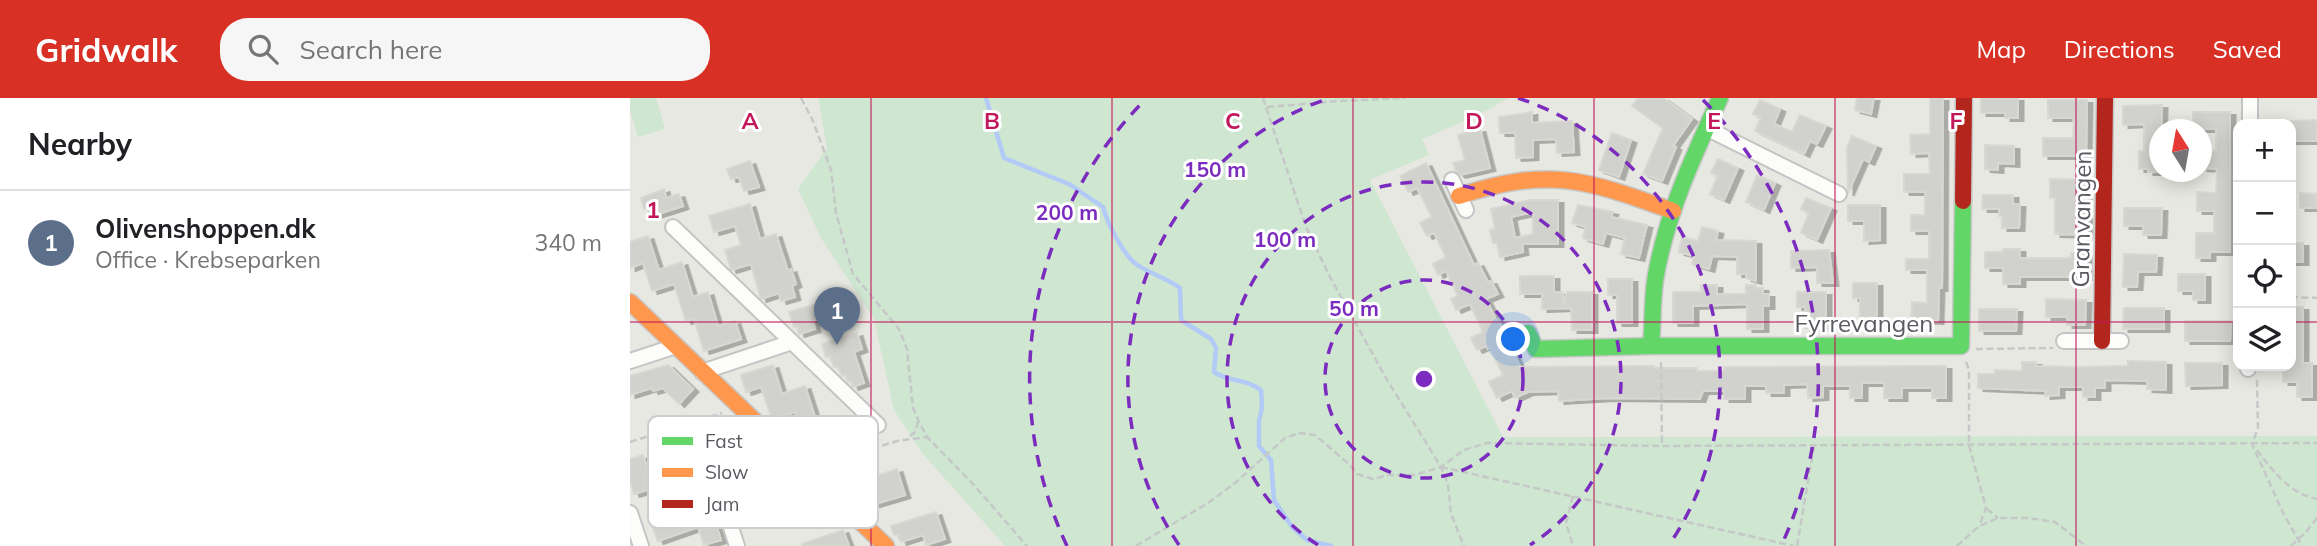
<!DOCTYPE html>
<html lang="en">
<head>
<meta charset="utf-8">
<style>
	:root { --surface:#fff; --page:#f6f6f6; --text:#202124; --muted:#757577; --line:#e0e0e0; --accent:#d93025 }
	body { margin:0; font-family:Mulish,sans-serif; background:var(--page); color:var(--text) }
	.controls { position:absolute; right:21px; top:21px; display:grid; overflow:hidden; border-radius:14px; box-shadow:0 4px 18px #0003 }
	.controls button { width:63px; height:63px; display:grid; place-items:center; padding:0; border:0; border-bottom:2px solid var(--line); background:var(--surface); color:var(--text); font:35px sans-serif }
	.compass { position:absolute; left:1519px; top:21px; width:63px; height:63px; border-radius:50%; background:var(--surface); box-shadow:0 4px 18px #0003; rotate:349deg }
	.you { position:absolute; left:884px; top:242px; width:24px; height:24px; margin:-18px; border:5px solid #fff; border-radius:50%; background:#1a73e8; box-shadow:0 0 0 10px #1a73e833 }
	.badge { display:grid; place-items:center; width:46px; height:46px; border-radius:50%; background:var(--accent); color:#fff; font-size:23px; font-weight:700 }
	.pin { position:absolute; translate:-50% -58px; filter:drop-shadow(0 2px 4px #0008) }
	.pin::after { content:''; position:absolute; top:37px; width:24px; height:21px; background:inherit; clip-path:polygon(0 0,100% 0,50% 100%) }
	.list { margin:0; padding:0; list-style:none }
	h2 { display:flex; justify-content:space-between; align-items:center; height:91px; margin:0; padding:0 28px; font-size:30px }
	h2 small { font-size:23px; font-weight:400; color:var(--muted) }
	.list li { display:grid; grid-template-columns:46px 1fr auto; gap:21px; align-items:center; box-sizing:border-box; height:105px; padding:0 28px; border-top:2px solid var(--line) }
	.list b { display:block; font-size:26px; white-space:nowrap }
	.list p { margin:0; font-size:23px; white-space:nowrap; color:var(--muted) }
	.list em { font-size:23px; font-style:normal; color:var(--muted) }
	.icon { flex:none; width:38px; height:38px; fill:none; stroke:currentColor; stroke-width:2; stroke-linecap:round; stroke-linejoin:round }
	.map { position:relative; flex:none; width:1687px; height:448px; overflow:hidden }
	header { display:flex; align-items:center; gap:42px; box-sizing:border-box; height:98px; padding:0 35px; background:var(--accent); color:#fff }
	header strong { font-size:33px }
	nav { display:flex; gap:38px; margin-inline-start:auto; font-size:24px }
	.search { width:490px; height:63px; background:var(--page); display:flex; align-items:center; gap:18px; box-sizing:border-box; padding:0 24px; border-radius:28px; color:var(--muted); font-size:26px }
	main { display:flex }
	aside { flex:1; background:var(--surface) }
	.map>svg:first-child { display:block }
	.green { fill:#cfe6d1 }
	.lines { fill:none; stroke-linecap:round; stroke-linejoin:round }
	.stream { stroke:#b2caf6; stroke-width:4.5 }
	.building { fill:#d1d1cd; stroke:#d8d7d1; stroke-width:2; fill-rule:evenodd; filter:url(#shadow) }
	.street-casing { stroke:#c4c4c4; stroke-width:18 }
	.fast-casing { stroke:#c7c7c7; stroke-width:19 }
	.slow-casing { stroke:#c7c7c7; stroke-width:19 }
	.jam-casing { stroke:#c7c7c7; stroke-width:19 }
	.path { stroke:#c4c9c7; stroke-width:2.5; stroke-dasharray:7 3.5; stroke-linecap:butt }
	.street { stroke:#fcfcfb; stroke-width:14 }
	.fast { stroke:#63d668; stroke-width:16 }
	.slow { stroke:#ff974d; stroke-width:16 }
	.jam { stroke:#b3261e; stroke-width:16 }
	.grid { fill:none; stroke:#c2185b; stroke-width:2; stroke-opacity:0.55 }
	.ring { fill:none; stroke:#7b2cbf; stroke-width:3.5; stroke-dasharray:12 9 }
	.labels { text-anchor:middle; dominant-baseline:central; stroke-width:6; stroke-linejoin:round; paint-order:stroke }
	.street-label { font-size:24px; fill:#585a60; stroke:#fff }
	.key { fill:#fff; stroke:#cdcecf; stroke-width:2 }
	.key-label { font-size:19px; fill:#585a60 }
	.grid-label { font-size:23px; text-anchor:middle; font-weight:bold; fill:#c2185b; stroke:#fff; stroke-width:6; stroke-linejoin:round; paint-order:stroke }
	.centre { fill:#7b2cbf; stroke:#fff; stroke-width:3.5 }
	.ring-label { font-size:21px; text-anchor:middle; font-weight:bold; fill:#7b2cbf; stroke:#fff; stroke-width:6; stroke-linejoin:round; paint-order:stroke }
</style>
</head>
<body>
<header>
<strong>Gridwalk</strong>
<div class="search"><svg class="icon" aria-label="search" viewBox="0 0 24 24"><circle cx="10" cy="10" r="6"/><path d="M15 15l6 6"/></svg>Search here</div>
<nav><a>Map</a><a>Directions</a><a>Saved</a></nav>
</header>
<main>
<aside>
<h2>Nearby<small></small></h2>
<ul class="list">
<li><span class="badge" style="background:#5c6f8a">1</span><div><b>Olivenshoppen.dk</b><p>Office · Krebseparken</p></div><em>340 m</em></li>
</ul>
</aside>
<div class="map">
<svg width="1687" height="448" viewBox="0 0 1687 448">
	<defs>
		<filter id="shadow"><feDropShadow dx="5.5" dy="3" stdDeviation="0" flood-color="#0004"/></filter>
	</defs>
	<rect width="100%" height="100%" fill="#e8e8e2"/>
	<g class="green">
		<path d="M0,0h26l9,31 -27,8 -8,-27z"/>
		<path d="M188,0h690l-29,17 -57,24 7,16 -59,25 133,257 814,-1v110h-1312l-82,-92 -29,-44 -20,-91 -53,-81 -23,-49 29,-41z"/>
	</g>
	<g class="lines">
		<path class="stream" d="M356,0l18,60 65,26 34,23c4,16 20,47 33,57 14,10 31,14 44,24l1,32 30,19 5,9 -2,24c19,12 29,5 47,18l1,17 -3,14v25l12,14 3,40 18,27 15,13 24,6"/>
	</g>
	<g class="building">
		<path d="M1008,0h25l29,21 -19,27 3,1 -14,34 -19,-7 20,-46 -31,-22z"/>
		<path d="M1227,0h17l-3,16 -16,-4z"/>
		<path d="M1300,0h13l-1,190h-3l-1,33 -27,-1 1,-18 15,1v-33h-21v-11h23v-28h-18v-16h14v-23h-21v-18h26l-1,-21 -18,1 -1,-19 20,-1z"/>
		<path d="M1351,0h37v20h-13v-5h-24z"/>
		<path d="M1130,2l20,9 -6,15 18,8 8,-17 26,11 -9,18 -7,-3 -6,13 -49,-23 6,-14 -8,-3z"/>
		<path d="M1418,2h39l-1,56h-43v-18h30l1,-20h-26z"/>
		<path d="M1532,7l-2,67h-12v-3h-9v-18h5v-27l-21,1v-19z"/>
		<path d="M902,14v11l40,-2 2,31 -17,1 -1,-14 -23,1v17l-17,1 -1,-25h-15l-1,-16z"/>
		<path d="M1563,14h37v140h-20v6h-14v-25h18v-22h-17v-19l19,1 1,-24 -15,-1v-18l14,1v-22h-23z"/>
		<path d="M1687,22v21h-26v-20z"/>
		<path d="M850,31l10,39 -30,7 -4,-4 -3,-8 12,-3 -7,-25z"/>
		<path d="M982,35l19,7 -12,37 -20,-7z"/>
		<path d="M1222,38l24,10 -7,16 -6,-3 -15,34 -1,-45z"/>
		<path d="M1355,47l29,1v18l-16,-1v7l-13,-1z"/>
		<path d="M1088,61l20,9 -14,32 -14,-6 8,-18 -7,-3z"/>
		<path d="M120,63l9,26 -15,4 -5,-14 -8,2 -4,-10z"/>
		<path d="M796,65l48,102 4,-2 10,19 3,-1 7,13 -12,5 10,21 2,-1 22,48 134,-1v2h43v3h27v-4l222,-1v32h-14v-10h-30v10h-18v-15h-22v15h-12v-12h-27v11l-15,1 -1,-14 -23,1v8h-18v-7h-21v13h-21v-8h-21l-3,8 -91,-1 -50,3 -1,-10 -30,1 -13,6 -3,-7 -15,7 -8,-16 14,-7 -13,-27 -2,1 -2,-3 -9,4 -6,-12 12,-6 -13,-28 -14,6 -5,-11 7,-3 -12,-25 -8,4 -5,-11 13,-7 -12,-24 -7,3 -7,-13 12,-6 -15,-29 -9,4 -8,-16z"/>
		<path d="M1127,77l18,8 -11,27 -18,-8z"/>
		<path d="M1420,81l36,1 1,55 -32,-1v-36h-5z"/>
		<path d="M34,91l2,9 13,-4 4,12 -28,9 -2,-8 -9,2 -3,-11z"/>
		<path d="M1670,95l17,1v14h-17z"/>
		<path d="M1353,97h30v9h7l-1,24h-17v-12h-3v-7h-17z"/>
		<path d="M1176,100l25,10 -14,32 -16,-7 8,-20 -8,-4z"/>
		<path d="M900,102h28v44h-36l1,8 -23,5 -3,-14h-4l-3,-13 5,-1 -4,-20zM903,114v22l-18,4 -4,-21z"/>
		<path d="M120,106l10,35 16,-5 12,37 3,-2 5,15 -4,2 3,11 -14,4 -2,-8 -18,6 -10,-35 -20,6 -6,-20 16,-5 -6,-19 -21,6 -5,-16z"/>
		<path d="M948,107l35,7 -2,5 36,8 -8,33 -18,-4 4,-16 -19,-5 -3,11 -20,-6 3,-11 -14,-4z"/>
		<path d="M1218,107h32v35l-16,1v-20h-16z"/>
		<path d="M1494,110h38l-1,27h-18v-9h-19z"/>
		<path d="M1072,129l16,4 -2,9 40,1v40l-10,-3v-4h-9v-17l-25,-1 -3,13 -17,-5 2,-8 -15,-4 3,-15 16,4z"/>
		<path d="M18,138l11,34 23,-8 11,35 15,-5 10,34 17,-5 6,18 -37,12 -10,-32 -8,2 -12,-37 -22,7 -9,-28 -13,5v-26z"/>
		<rect x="1661" y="145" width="12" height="19"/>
		<path d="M1373,151h17v9h51v-5h15v24h-66v7h-17v-16h-18v-16h18z"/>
		<path d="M1199,152l4,33h-16v-16l-26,1v-17z"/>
		<path d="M1494,156l33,1 -1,17h-18l-1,15h-14z"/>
		<path d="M1548,176h27v26h-12v-9h-15z"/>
		<path d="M890,178h34v16h9v14l4,-14h25v38h-20l-1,-22 -29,1v-15h-22z"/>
		<path d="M978,181h24v44h-15v-28h-9z"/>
		<path d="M1223,185h24v35h-17v-20h-7z"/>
		<path d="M1071,187h16v9h29v-9h10v3h7v6h6v12h-6v23h-16v-25l-54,2v17h-20v-31h28z"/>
		<path d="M1167,194h29v36h-21v-21h-8z"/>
		<path d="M1416,201l40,1 -1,25h-18v-8h-21z"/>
		<path d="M194,204l4,14 -15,5 2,8 -16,5 -2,-8 -3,1 -5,-15z"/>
		<path d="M1661,209h12v56h9v34h-15v-15h-14v-16h8z"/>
		<path d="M1494,210h40v21h-41z"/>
		<path d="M1349,211h38l-1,22h-37z"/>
		<path d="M1555,223h46l-1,20h-45z"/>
		<path d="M227,235l5,16 -8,3 10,31 -11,4 -2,-6 -3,1 -2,-8 -4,2 -4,-10 -4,1 -4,-12 -4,2 -4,-13z"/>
		<path d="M1498,263l38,1v28l-19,-1v-8l-42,-1v8h-10v9h-12v-10h-24v8l-14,1v-5l-67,-3v-14h17v-4l27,1v-9h14v4l39,1 53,-1z"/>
		<path d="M1555,265h37v22l-36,1z"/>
		<path d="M38,267l25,24 -14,15 -16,-16 -10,3 -1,-3 -22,7v-19z"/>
		<path d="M143,267l9,29 23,-8 11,34 7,-2 6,22 -11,3 -1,-4 -12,4 -10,-31 -23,7 -11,-32 -15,5 -5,-17z"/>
		<path d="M13,357l10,33 -19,6 -4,-14v-21z"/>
		<path d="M267,371l8,26 -37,11 -8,-25z"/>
		<path d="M76,397l15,45 -17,5 -6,-18 -40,14 -7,-18 41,-14 -2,-9z"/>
		<path d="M306,414l9,27 -19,6 -3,-10 -22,7 -2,-8 -5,1 -3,-9z"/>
		<path d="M213,432l6,16h-47v-2z"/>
	</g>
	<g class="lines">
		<g class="street-casing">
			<g id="street">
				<path d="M1620,26v-26"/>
				<path d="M1076,30l133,66"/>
				<path d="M822,82l14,30"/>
				<path d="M43,129l205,198"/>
				<path d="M1434,243h57"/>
				<path d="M0,263l46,-15"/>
				<path d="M1618,271v-3"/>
				<path d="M72,274l90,-30"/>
				<path d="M85,381l22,67"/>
				<path d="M0,415l11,33"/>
			</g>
		</g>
		<g class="fast-casing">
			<g id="fast">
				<path d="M898,235l8,16 115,-3h310l2,-145"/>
				<path d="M1021,248c2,-22 1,-43 4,-65 10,-64 38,-124 65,-183"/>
			</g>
		</g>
		<g class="slow-casing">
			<g id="slow">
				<path d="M829,98c90,-30 128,-16 214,15"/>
				<path d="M0,204l256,244"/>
			</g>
		</g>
		<g class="jam-casing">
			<g id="jam">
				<path d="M1333,103l1,-103"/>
				<path d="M1472,243l3,-243"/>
			</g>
		</g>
		<g class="path">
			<path d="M171,0l12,23 18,49 5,43 17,61 46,55 8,20 6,59 8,18 7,12 46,47 53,61"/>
			<path d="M633,0l43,129 24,50 56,101 55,89 7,17 3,30 13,32"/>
			<path d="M637,9l72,-6 66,-3"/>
			<path d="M1661,199l26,1"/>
			<path d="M1346,251l77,-1"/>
			<path d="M1031,264l1,84"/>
			<path d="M1336,264l3,8v75l17,63 -7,18"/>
			<path d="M1627,282l1,48 -6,16 32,71 18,31"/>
			<path d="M66,323l15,46"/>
			<path d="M280,338l6,-5 2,-10"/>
			<path d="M0,344l92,-29"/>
			<path d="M1627,352c15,20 33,44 60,49"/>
			<path d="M192,366l75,-23 30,-4"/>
			<path d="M811,369l353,79"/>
			<path d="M943,398l-7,27 7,23"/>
			<path d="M1357,411l11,9"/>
			<path d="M506,448l72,-43 27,-20 50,-45 14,-5 16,2 35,30 7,9 16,5 16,-4h26l26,-8 23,-17 23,-7 175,3 655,-3"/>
			<path d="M1167,448l17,-100"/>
			<path d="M1327,448l22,-20 19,-8h31l26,4 31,24"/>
			<path d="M1661,448l15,-14 11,-14"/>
		</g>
		<use href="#street" class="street"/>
		<use href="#fast" class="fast"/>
		<use href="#slow" class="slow"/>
		<use href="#jam" class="jam"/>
	</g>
	<path class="grid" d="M241,0v448M482,0v448M723,0v448M964,0v448M1205,0v448M1446,0v448M0,224h1608M1661,224h26"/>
	<g class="ring">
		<circle cx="794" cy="281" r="99"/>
		<path d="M688 447A197 197 0 1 1 900 447"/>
		<path d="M549 447A296 296 0 0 1 700 0M888 0A296 296 0 0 1 1039 447"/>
		<path d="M437 448A394 394 0 0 1 515 2M1073 2A394 394 0 0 1 1151 448"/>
	</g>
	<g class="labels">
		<g class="street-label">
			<text transform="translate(1451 121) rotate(-89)">Granvangen</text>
			<text x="1234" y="225">Fyrrevangen</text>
		</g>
	</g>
	<rect x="18" y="318" width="230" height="112" rx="10" class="key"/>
	<rect x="32" y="339" width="31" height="8" fill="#63d668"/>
	<rect x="32" y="370" width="31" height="9" fill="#ff974d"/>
	<rect x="32" y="402" width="31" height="8" fill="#b3261e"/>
	<g class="key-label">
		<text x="75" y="350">Fast</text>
		<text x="75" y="381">Slow</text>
		<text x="75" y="413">Jam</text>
	</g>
	<g class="grid-label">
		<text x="120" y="31">A</text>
		<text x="362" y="31">B</text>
		<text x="603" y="31">C</text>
		<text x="844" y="31">D</text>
		<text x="1084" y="31">E</text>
		<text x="1326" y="31">F</text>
		<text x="23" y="120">1</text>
	</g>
	<circle cx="794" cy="281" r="10" class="centre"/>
	<g class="ring-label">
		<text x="585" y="79">150 m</text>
		<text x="437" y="122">200 m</text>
		<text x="655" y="149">100 m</text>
		<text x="724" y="218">50 m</text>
	</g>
</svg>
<div class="controls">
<button>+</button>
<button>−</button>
<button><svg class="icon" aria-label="locate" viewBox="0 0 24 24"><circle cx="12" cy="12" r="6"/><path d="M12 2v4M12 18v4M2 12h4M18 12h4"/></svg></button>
<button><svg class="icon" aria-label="layers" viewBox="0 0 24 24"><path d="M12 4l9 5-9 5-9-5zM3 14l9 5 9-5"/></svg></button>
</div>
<svg class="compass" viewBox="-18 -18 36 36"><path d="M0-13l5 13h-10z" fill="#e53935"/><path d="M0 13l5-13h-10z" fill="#757577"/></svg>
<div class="you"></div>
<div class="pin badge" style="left:207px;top:247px;background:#5c6f8a">1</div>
</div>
</main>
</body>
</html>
